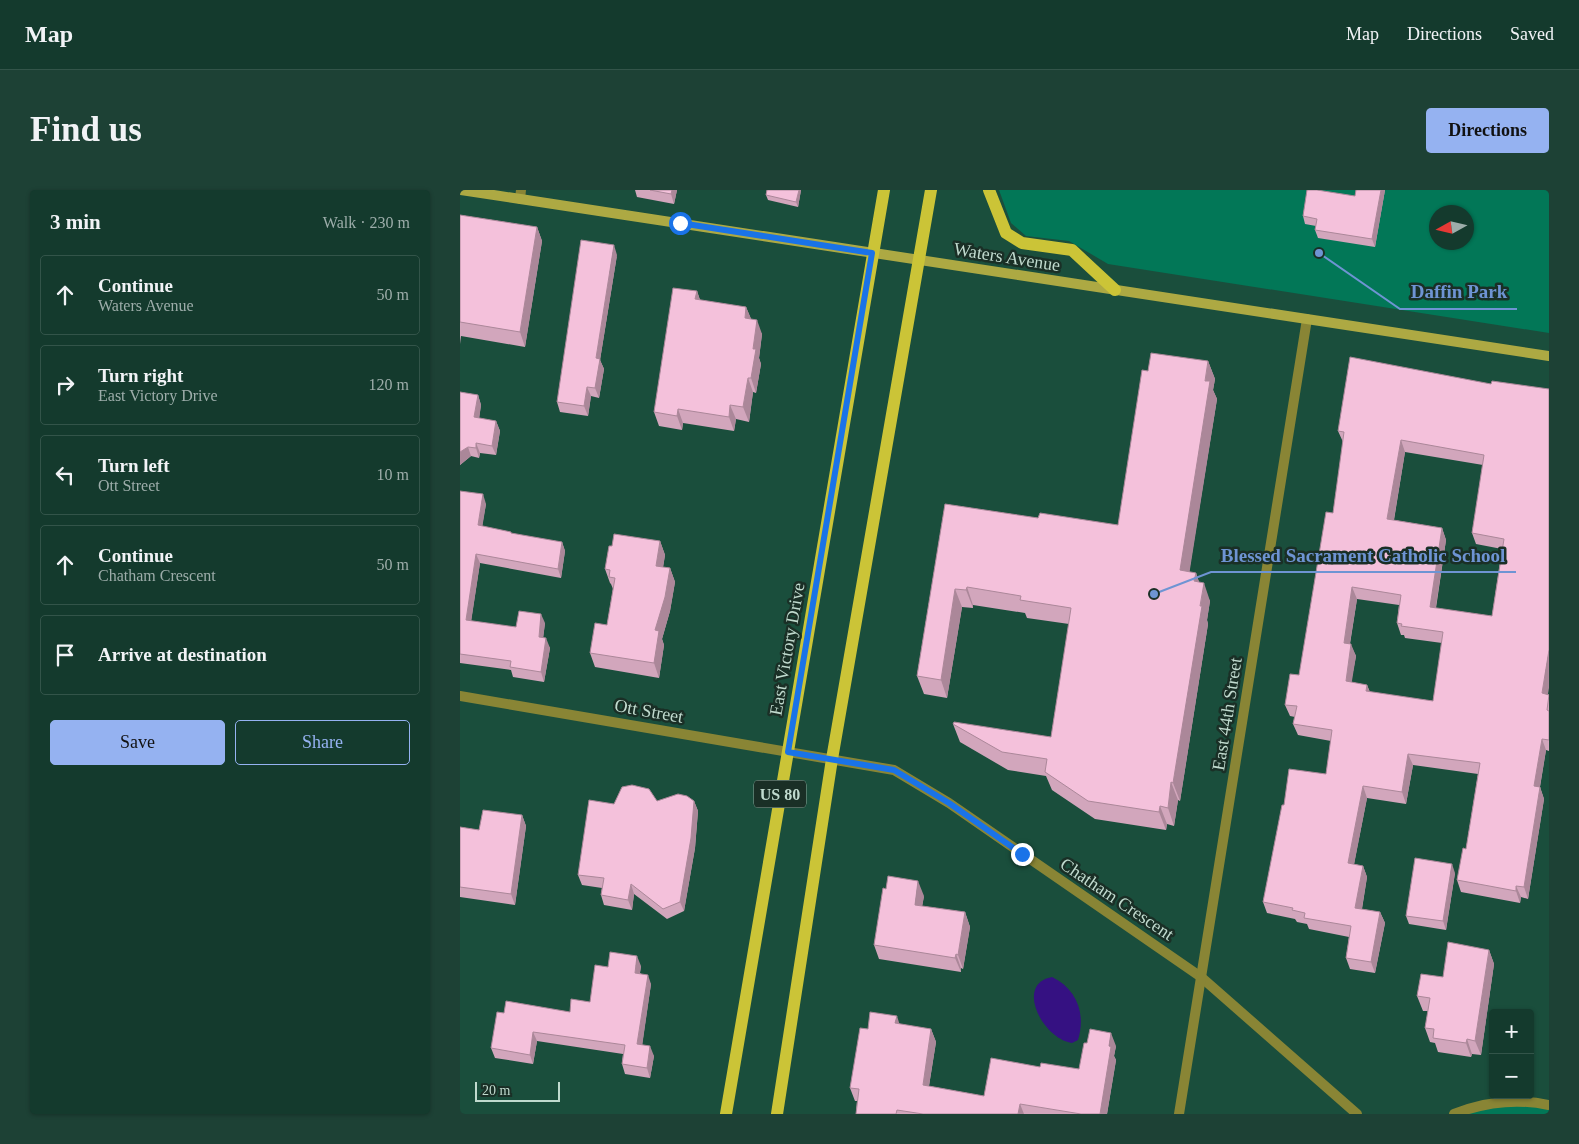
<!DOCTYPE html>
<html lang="en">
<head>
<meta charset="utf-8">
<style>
	:root { --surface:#143a2d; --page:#1d4135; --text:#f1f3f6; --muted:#9dadaa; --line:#335449; --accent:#95b2f1 }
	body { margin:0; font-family:Georgia,serif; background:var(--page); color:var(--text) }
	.controls { position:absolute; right:15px; bottom:15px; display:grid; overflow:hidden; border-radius:5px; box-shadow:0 1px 4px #0004 }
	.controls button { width:45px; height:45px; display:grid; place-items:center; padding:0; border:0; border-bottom:1px solid var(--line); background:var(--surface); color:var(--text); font:25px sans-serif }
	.compass { position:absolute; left:969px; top:15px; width:45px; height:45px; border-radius:50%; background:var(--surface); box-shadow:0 1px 4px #0004; rotate:262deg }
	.scale { position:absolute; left:15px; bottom:12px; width:85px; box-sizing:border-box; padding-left:5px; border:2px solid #c0dace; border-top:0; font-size:14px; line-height:18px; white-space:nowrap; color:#c0dace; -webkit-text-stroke:4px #1a2f26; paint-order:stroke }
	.stop { position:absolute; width:15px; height:15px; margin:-11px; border:4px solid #1a73e8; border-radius:50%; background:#fff }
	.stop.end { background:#1a73e8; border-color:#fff; box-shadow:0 1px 5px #0008 }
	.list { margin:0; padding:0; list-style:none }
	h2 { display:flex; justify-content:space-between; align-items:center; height:65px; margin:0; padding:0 20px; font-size:21px }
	h2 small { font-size:16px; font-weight:400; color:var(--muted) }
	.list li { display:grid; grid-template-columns:32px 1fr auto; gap:15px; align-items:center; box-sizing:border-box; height:80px; margin:0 10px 10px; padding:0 10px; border:1px solid var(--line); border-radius:5px }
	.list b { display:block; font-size:19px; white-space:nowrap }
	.list p { margin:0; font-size:16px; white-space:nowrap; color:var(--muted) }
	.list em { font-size:16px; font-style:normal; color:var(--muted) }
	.actions { display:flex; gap:10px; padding:15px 20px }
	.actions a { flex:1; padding:11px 0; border:1px solid var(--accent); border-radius:5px; text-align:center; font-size:18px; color:var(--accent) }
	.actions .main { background:var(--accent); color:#111 }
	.icon { flex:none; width:28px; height:28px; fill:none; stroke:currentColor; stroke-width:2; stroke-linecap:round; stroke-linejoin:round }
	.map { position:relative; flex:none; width:1089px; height:924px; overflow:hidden; border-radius:5px }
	header { display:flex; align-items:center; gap:30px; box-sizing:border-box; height:70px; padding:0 25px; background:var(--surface); border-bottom:1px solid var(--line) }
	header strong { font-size:24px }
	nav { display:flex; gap:28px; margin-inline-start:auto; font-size:18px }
	.intro { display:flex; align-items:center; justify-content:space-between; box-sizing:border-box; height:120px; padding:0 30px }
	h1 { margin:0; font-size:35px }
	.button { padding:12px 22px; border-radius:5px; background:var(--accent); color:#111; font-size:18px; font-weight:700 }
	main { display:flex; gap:30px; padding:0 30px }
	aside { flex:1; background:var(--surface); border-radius:5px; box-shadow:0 1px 4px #0004 }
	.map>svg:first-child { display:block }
	.green { fill:#027757; fill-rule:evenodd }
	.water { fill:#351182 }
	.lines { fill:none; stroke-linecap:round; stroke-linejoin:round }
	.minor { stroke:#898535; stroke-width:10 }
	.secondary { stroke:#ada943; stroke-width:10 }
	.primary { stroke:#cbc437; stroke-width:12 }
	.wall { fill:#d2a6bc; fill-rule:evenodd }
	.shaded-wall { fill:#ab8799 }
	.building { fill:#f4c1db; stroke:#ab8799; fill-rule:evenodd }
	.route { stroke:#1a73e8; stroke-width:6 }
	.labels { text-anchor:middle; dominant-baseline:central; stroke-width:5; stroke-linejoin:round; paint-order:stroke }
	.shield { fill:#1a2f26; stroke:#8ea79c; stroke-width:1 }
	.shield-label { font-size:16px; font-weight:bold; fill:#c0dace }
	.street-label { font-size:18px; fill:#c0dace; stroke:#1a2f26 }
	.leader { fill:none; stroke:#6e94d3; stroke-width:2 }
	.callout-dot { fill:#6e94d3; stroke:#1a2f26; stroke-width:2 }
	.callout-label { font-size:19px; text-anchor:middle; font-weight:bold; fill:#6e94d3; stroke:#1a2f26; stroke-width:5; stroke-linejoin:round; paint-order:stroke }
</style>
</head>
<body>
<header>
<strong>Map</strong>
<nav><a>Map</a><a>Directions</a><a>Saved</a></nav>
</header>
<div class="intro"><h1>Find us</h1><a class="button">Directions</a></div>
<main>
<aside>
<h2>3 min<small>Walk · 230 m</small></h2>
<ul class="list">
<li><svg class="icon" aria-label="ahead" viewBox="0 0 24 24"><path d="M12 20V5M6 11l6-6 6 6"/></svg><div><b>Continue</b><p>Waters Avenue</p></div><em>50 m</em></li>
<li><svg class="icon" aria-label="right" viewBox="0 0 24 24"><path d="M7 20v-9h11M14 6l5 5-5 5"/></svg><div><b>Turn right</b><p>East Victory Drive</p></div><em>120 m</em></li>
<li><svg class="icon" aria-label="left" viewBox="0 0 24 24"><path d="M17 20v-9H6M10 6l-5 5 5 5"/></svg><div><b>Turn left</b><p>Ott Street</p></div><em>10 m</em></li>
<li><svg class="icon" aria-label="ahead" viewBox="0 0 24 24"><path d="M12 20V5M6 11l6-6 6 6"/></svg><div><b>Continue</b><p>Chatham Crescent</p></div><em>50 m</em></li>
<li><svg class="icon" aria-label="arrive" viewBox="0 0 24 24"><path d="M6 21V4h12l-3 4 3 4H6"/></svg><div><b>Arrive at destination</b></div></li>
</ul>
<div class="actions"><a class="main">Save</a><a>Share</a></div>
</aside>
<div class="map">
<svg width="1089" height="924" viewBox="0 0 1089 924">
	<rect width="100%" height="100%" fill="#1a4e3c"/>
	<g class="green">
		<path d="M539,0h550v143l-441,-69 -39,-23 -43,-5 -15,-13zM976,22h30v30h-30z"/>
		<path d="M1089,915v9h-95l18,-7z"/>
	</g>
	<path class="water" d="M592,787c25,12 34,37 26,63l-6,3c-29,-4 -58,-59 -20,-66z"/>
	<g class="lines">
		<g class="minor">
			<path d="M60,9l1,-9"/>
			<path d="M0,506l434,74 55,33 252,174 156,137"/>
			<path d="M719,924l128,-795"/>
			<path d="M994,924c31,-12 62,-16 95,-9"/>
		</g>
		<path class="secondary" d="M1,0l1088,166"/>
		<g class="primary">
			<path d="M529,0l17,43 16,10 50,7 43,40"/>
			<path d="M266,924l158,-924"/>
			<path d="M317,924l55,-355 99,-569"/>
		</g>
	</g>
	<g class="wall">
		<path d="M175,0h42l-3,14 -37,-7z"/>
		<path d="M307,0h34l-3,17 -30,-7 -2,-5z"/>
		<path d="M896,0h29l-10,57 -57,-9 -3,-8 1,-4 -11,-2 -2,-8 52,-20z"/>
		<path d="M0,25l77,12 5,14 -17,106 -64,-11 -1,8z"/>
		<path d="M157,65l-17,105 4,9 -5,29 -8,-2 -3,20 -28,-4 -3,-10z"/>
		<path d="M237,101l3,9 46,7 5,12 11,15 -3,24 2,6 -5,29 -3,-1 -4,30 -13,-3 -2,12 -51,-8 -1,7 -23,-4 -5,-14z"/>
		<path d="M748,171l7,18 -2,11 4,9 -28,173 7,1 3,9 11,19 -3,19 1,4 -28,177 -2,-1 -4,26 -7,-2 -1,6 -71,-11 -43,-29 -6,-14 -38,-6 -48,-28 -7,-18 98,13 18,-113 -42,-6 -2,-5 -52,-8v3l-11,-1 -15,91 -23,-4 -7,-18 28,-172 93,14 80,7 30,-154z"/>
		<path d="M1031,194l57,310 1,1v56l-3,-1 -6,37 4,12 -16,100 -7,-2 -1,6 -59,-11 -4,-12 9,-31 12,-75 -65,-9 -7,39 -39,-6 -13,66 9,2 4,11 -5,32 18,3 5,11 -10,50 -25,-4 -4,-11 3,-21 -40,-8 -2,-5 -10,-2 -2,-3 -28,-6 -4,-11 21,-97 42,-31 5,-33 -33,-6 -5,-11 2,-7 -5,-1 -5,-11 14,-30 34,-162 10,-71 -5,-11zM945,262l78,13 -11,68 4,11 26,5 -10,67 -56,-8 10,-68 -4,-12 -48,-8zM897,409l42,6 -2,18 4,12h3l1,3 37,5 -9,58 -63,-9 -3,-7 -16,-3 5,-26 -6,-12z"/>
		<path d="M0,202l18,3 3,10 -2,13 17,3 4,10 -4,24 -16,-2 -1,5 -8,-2 -11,9z"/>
		<path d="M0,301l26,13 -4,22 30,8 50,8 3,9 -4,27 -81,-15 -9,58 45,6 29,-4 -2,15 7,10 -6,34 -31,-5 -2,-7 -51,-7z"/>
		<path d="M200,351l5,14 -2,12 7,1 5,14 -5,29 -8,28 2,6 -5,33 -64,-11 -5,-14 17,-28 6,-36 -2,-5 -1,-1 -5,-14 7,-23z"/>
		<path d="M197,611h37l4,10 -3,37 -11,63 -17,8 -33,-25 -2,16 -28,-5 -3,-10 1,-7 -20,-3 -4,-10 36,-71z"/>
		<path d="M62,625l4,11 -11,79 -55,-8v-70l19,3z"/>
		<path d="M995,683l-9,57 -37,-6 -3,-8z"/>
		<path d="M464,706l-2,10 43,6 5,15 -7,42 -2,-1v4l-82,-13 -5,-14z"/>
		<path d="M1029,760l5,14 -13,91 -9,-1 -1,3 -33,-5 -3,-9 -5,-1 -5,-14 3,-17h-5l-6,-15 26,-19z"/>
		<path d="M181,776l-1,7 11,11 -9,61 12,11 -4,22 -25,-4 -3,-10 1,-10 -86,-13 -4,23 -38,-6 -4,-10 13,-35 66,-1 20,-10 18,-35z"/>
		<path d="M440,834l31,5 5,13 -7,44 55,10 56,-29 39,2 37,-23 -2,10 2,4 -9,54h-251l1,-13h-2l-5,-13 18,-59z"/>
	</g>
	<g class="shaded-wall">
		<path d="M212,0h5l-3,14 -3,-10z"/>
		<path d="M339,0h2l-3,17 -2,-5z"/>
		<path d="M921,0h4l-10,57 -3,-8z"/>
		<path d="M77,37l5,14 -17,106 -5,-15z"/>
		<path d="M154,55l3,10 -17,105 4,9 -5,29 -4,-10 1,-30z"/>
		<path d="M237,101l5,15 -7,-7z"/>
		<path d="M286,117l6,14 -7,-3z"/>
		<path d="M297,130l5,14 -3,24 2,6 -5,29 -5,-15 2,-29z"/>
		<path d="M748,171l7,18 -2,11 4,9 -30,189 -7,-18z"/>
		<path d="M288,188l5,14 -4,30 -6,-15z"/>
		<path d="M127,197l4,9 -3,20 -4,-10z"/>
		<path d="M18,205l3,10 -3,22 -4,-10z"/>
		<path d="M270,215l6,14 -2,12 -5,-14z"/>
		<path d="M218,219l5,14 -1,7 -5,-14z"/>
		<path d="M36,231l4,10 -4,24 -4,-9z"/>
		<path d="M941,250l4,12 -13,79 -5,-12z"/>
		<path d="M16,253l4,10 -1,5 -3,-10z"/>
		<path d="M8,257l3,9 -11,9v-13z"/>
		<path d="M23,304l3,10 -5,31 -3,-10z"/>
		<path d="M982,338l4,12 -12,79 -4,-12z"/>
		<path d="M200,351l5,14 -4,25 -5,-14z"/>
		<path d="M102,352l3,9 -4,27 -3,-9z"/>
		<path d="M16,364l4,9 -10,66 -4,-9z"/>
		<path d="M210,378l5,14 -5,29 -8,28 2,6 -5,33 -5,-15 1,-33z"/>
		<path d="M736,383l6,18 -8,-10z"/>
		<path d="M744,393l6,18 -3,19 1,4 -28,177 -7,-18z"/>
		<path d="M507,397l6,18v3l-7,-18z"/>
		<path d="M892,397l5,12 -9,56 -4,-12z"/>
		<path d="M495,399l7,18 -15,91 -6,-18z"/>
		<path d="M81,424l4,9 -3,24 -3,-10z"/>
		<path d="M86,448l4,10 -6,34 -3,-10z"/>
		<path d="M891,454l5,12 -6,37 -4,-12z"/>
		<path d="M1089,460v38l-3,17 -4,-12z"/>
		<path d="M907,495l4,11 -5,-5z"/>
		<path d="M1082,549l4,11 -8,48 -4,-12z"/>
		<path d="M948,564l5,11 -7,39 -4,-12z"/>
		<path d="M711,592l7,18 -4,26 -6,-18z"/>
		<path d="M903,596l4,12 -15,77 -4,-12z"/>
		<path d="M1080,597l4,12 -16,100 -4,-12z"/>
		<path d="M234,611l4,10 -3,37 -11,63 -4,-9z"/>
		<path d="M700,616l7,18 -1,6 -7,-18z"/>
		<path d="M62,625l4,11 -11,79 -4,-11z"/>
		<path d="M992,674l3,9 -9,57 -3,-9z"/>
		<path d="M903,676l4,11 -7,43 -5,-12z"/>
		<path d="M458,691l6,15 -4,23 -5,-14z"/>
		<path d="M171,694l3,10 -2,16 -4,-10z"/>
		<path d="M1056,696l5,11 -1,6 -4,-12z"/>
		<path d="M505,722l5,15 -7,42 -5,-14z"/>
		<path d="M920,722l5,11 -10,50 -4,-11z"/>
		<path d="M1029,760l5,14 -13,91 -6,-14z"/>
		<path d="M496,764l5,14v4l-6,-14z"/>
		<path d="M177,766l4,10 -3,17 -3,-10z"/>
		<path d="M188,785l3,9 -10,70 -4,-10z"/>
		<path d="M437,826l4,13 -6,-6z"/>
		<path d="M471,839l5,13 -9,56 -4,-13z"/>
		<path d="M73,842l4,9 -4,23 -3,-9z"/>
		<path d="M651,843l5,13 -2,10 2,4 -9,54h-7z"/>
		<path d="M1007,849l5,15 -1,3 -5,-14z"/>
		<path d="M190,856l4,10 -4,22 -3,-10z"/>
		<path d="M560,914l4,10h-6z"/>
	</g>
	<g class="building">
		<path d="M190,0h22l-1,4z"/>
		<path d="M307,0h32l-3,12 -30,-7z"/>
		<path d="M847,0h10l38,6 1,-6h25l-9,49 -57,-9 2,-11 -14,-3z"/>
		<path d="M0,25l77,12 -17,105 -60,-10z"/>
		<path d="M121,50l33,5 -18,113 4,1 -5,29 -8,-1 -3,19 -27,-4z"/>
		<path d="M213,98l24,3 -2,8 51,8 -1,11 12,2 -4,29h3l-5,29h-3l-5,29 -13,-2 -1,12 -51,-8 -1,7 -23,-4z"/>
		<path d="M691,163l57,8 -3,20h5l-30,189 16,3 -2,8 10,2 -4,23h2l-29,177 -2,-1 -3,26 -8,-2 -1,6 -71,-11 -43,-29 2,-13 -45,-7 -49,-28 1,-2 97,15 20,-129 -51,-8 1,-4 -54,-9 -1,3 -11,-1 -14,91 -24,-4 28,-172 93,14 2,-5 78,12 24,-155 6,1z"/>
		<path d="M890,167l141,27 1,-3 57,8v261l-7,43 7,2 -2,15 2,1v29l-7,-1 -8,47 6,1 -16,100 -8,-1v5l-59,-11 6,-32 3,1 14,-86 -72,-9 -6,38 -39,-6 -15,77 15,3 -8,42 25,4 -9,50 -25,-4 5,-32 -47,-8 1,-5 -13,-3 1,-2 -30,-6 19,-97h2l5,-36 37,5 6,-44 -39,-6 4,-18 -12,-1 5,-31 9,1 27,-163 7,1 11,-81 -6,-1zM941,250l83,15 -12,78 32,6 -12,77 -62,-9 12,-79 -55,-9zM892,397l49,8 -4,28 5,1 -1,2 42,6 -10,69 -67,-10 1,-6 -21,-4 5,-37 -7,-1z"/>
		<path d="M0,202l18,3 -4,22 22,4 -4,25 -16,-3v5l-8,-1 -8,5z"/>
		<path d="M0,301l23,3 -5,31 33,7v1l51,9 -4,27 -82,-15 -10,66 50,7 3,-16 22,3 -2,23 7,1 -5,34 -31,-5 1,-6 -51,-7z"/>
		<path d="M154,344l46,7 -4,25 14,2 -5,29 -10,33 4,1 -5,32 -64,-10 5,-30 12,2 8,-47 -6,-1 1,-7 -5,-1 4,-23h3z"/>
		<path d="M172,595l17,4 8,12 21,-7 9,2 7,5 -3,37 -11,64 -17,7 -32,-25 -3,16 -27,-5 3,-17 -26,-3 11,-75 25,4 8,-17z"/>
		<path d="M23,620l39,5 -11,79 -51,-7v-60l19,3z"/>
		<path d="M955,668l37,6 -9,57 -37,-5z"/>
		<path d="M428,686l30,5 -3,24 50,7 -7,43 -2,-1 -1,4 -81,-13 9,-57 3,1z"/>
		<path d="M988,752l41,8 -14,91 -8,-2 -1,4 -33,-5 1,-9 -9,-1 5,-30 -13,-2 4,-22 22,3z"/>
		<path d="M150,762l27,4 -2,17 13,2 -11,69 13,2 -3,22 -25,-4 3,-19 -92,-13 -3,23 -39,-7 6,-36 7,1 2,-12 64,11 1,-13 19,3 5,-37 13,2z"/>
		<path d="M410,822l27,4 -2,7 36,6 -8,56 61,11 7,-38 49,9 1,-4 38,6 5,-26h3l3,-14 21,4 -2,13 2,1 -11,67h-19l-61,-10 -2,10h-95l-26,-4 -1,4h-40l3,-25 -9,-1 10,-60 8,1z"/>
	</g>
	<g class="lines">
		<path class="route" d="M220,33l192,30 -84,499 106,18 55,33 73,51"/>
	</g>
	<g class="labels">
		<rect class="shield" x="294" y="590.5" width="52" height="27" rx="4"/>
		<g class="shield-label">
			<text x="320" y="604">US 80</text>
		</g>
		<g class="street-label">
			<text transform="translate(547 67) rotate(9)">Waters Avenue</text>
			<text transform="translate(327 459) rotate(-80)">East Victory Drive</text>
			<text transform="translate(189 521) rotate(10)">Ott Street</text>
			<text transform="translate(767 524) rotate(-81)">East 44th Street</text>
			<text transform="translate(657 709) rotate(34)">Chatham Crescent</text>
		</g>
	</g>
	<path class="leader" d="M859 63L940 119H1057M694 404L751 382H1056"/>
	<g class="callout-dot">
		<circle cx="859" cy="63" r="5"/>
		<circle cx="694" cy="404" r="5"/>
	</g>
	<g class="callout-label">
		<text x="999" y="108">Daffin Park</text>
		<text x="903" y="372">Blessed Sacrament Catholic School</text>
	</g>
</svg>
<div class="controls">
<button>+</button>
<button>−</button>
</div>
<svg class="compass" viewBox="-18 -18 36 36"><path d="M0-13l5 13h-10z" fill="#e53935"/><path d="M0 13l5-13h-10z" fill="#9dadaa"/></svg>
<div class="scale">20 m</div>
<div class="stop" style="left:220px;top:33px"></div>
<div class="stop end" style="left:562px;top:664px"></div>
</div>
</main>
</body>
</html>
